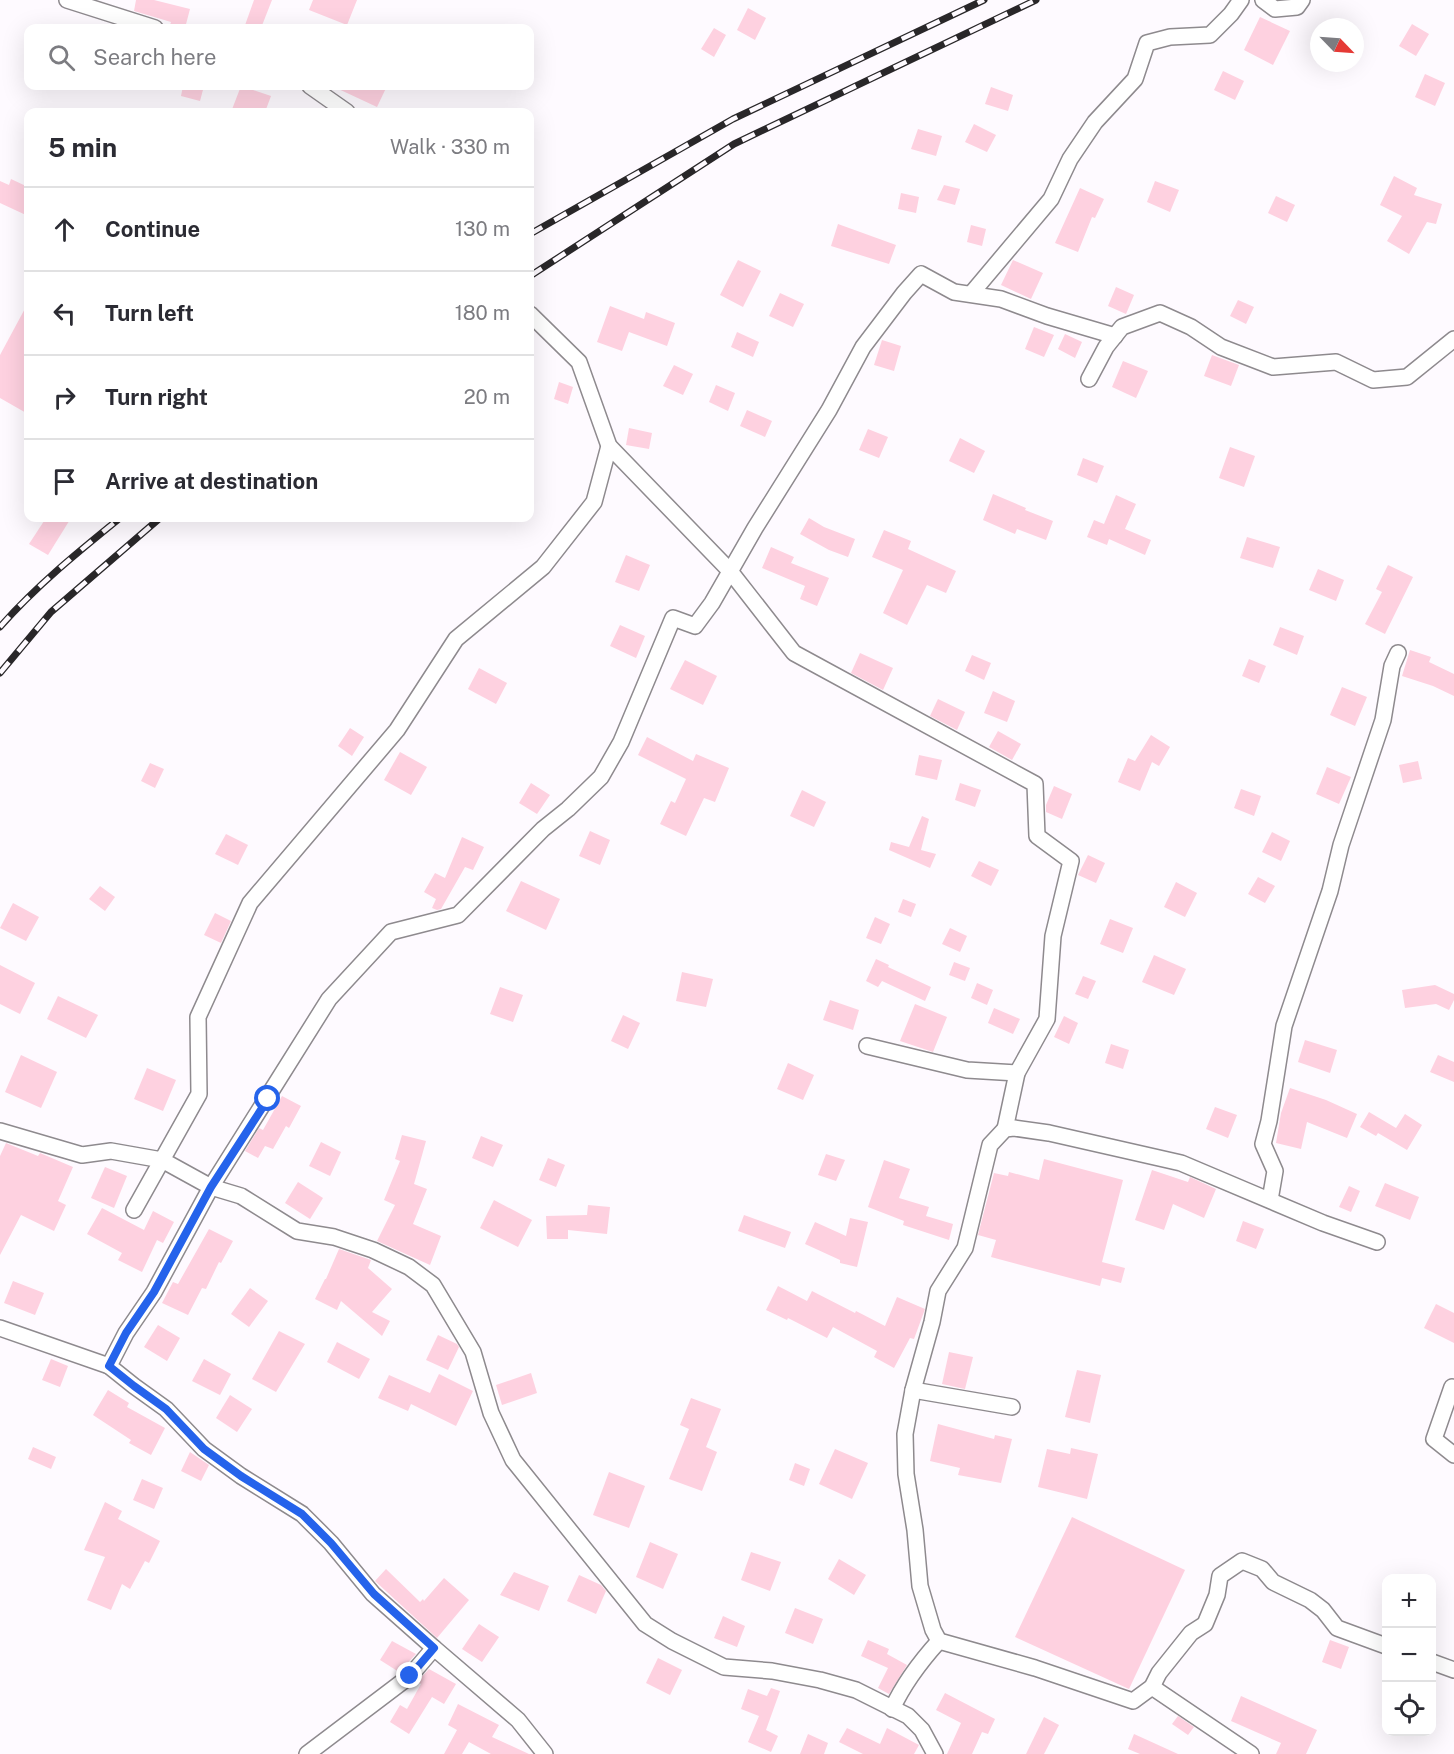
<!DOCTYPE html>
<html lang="en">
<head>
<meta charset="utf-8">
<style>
	:root { --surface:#fff; --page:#f7f7f7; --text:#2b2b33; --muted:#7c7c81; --line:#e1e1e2 }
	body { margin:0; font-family:"Public Sans",sans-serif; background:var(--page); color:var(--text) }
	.controls { position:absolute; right:18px; bottom:18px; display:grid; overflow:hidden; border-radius:12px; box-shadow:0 6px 24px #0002 }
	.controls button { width:54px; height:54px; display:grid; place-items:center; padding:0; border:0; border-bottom:2px solid var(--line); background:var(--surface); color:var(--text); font:30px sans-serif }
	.compass { position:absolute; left:1310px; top:18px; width:54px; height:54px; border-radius:50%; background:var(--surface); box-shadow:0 6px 24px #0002; rotate:115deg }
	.stop { position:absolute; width:18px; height:18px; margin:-14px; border:4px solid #2563eb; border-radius:50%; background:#fff }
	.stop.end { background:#2563eb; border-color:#fff; box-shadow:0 2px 6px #0008 }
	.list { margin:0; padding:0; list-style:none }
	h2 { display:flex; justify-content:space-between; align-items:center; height:78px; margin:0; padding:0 24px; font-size:26px }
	h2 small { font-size:20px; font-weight:400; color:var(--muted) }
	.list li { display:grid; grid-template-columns:39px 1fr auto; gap:18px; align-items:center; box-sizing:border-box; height:84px; padding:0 24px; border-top:2px solid var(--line) }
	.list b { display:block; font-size:22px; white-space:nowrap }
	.list em { font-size:20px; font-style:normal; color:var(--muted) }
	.icon { flex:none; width:33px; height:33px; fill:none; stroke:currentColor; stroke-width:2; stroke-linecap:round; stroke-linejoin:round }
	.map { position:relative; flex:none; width:1454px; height:1754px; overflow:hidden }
	.search { position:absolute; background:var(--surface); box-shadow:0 6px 24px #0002; left:24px; top:24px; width:510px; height:66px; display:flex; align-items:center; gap:15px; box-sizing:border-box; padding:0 21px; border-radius:12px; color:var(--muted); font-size:22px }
	.panel { position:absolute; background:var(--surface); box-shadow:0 6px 24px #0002; left:24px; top:108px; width:510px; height:414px; border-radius:12px }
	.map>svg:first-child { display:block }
	.building { fill:#fed1e0 }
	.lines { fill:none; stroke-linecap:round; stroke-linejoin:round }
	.minor-casing { stroke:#8e8a8e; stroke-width:18 }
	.minor { stroke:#fff; stroke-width:15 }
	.rail-casing { stroke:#292729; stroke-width:7 }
	.rail { stroke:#fefaff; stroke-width:4.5; stroke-dasharray:14; stroke-linecap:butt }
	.route { stroke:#2563eb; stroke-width:8 }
</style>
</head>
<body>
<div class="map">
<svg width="1454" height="1754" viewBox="0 0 1454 1754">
	<rect width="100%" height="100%" fill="#fefaff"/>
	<g class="building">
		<path d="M136,0h18l36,9 -5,19h-16l2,-6 -37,-11z"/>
		<path d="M254,0h18l-11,28h-17z"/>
		<path d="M313,0h44l-10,25 -38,-15z"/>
		<path d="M748,8l18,10 -11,22 -18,-10z"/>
		<path d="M1260,17l30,14 -17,34 -29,-15z"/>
		<path d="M1412,24l17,10 -13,22 -17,-10z"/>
		<path d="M714,28l12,7 -12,22 -13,-8z"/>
		<path d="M1223,71l21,10 -9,19 -21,-10z"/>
		<path d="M1425,74l20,9 -10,23 -20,-9z"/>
		<path d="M183,86h21l-4,15 -19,-5z"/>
		<path d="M241,86l30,10 -6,16h-34z"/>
		<path d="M332,86h55l-10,21z"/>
		<path d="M991,87l22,8 -5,16 -23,-7z"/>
		<path d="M974,124l22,11 -9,17 -22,-10z"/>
		<path d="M918,129l24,7 -6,20 -25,-7z"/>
		<path d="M1394,176l23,12 -3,7 28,9 -6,20 -9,-2 -18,32 -22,-13 15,-25 -22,-11z"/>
		<path d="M11,179l17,8v29l-28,-13v-22l9,4z"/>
		<path d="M1155,181l24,9 -9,22 -23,-10z"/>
		<path d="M944,185l16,4 -5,16 -18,-5z"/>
		<path d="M1080,188l24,11 -9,19 -3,-1 -14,35 -23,-9z"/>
		<path d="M901,193l18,4 -3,16 -18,-4z"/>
		<path d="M1276,196l19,9 -8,17 -19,-9z"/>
		<path d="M838,224l58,21 -7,19 -58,-18z"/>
		<path d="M971,225l15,4 -4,17 -15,-4z"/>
		<path d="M738,260l23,11 -18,36 -23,-12z"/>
		<path d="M1013,260l30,13 -12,26 -30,-14z"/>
		<path d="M1116,287l18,8 -8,19 -18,-8z"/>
		<path d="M780,293l24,11 -11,23 -24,-11z"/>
		<path d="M1238,300l16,7 -8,17 -16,-8z"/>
		<path d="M28,303v111l-28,-16v-43z"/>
		<path d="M610,306l34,13 2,-7 29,11 -8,23 -38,-14 -7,19 -25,-9z"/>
		<path d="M1034,327l20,8 -10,22 -19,-8z"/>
		<path d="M737,332l22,10 -6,15 -22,-10z"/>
		<path d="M1065,334l17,8 -7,16 -17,-9z"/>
		<path d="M882,340l19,6 -7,25 -20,-6z"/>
		<path d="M1212,355l27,10 -8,21 -27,-10z"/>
		<path d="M1123,361l25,10 -12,27 -24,-11z"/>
		<path d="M674,365l19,9 -10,21 -20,-9z"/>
		<path d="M559,382l14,5 -5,17 -14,-5z"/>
		<path d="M716,385l19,8 -7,18 -19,-9z"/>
		<path d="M747,410l25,11 -7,16 -25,-11z"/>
		<path d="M629,428l23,5 -3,16 -23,-4z"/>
		<path d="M868,429l20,8 -9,21 -20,-8z"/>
		<path d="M960,438l25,13 -11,22 -25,-12z"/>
		<path d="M1230,447l25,9 -11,31 -25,-9z"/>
		<path d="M1083,458l21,8 -7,17 -20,-8z"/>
		<path d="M993,494l33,14 -1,2 28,11 -7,19 -29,-11 -2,5 -32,-14z"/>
		<path d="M1116,495l20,9 -11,25 26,11 -6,15 -36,-16 -2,6 -20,-8 7,-17 10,4z"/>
		<path d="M46,518h25l-23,37 -19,-11z"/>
		<path d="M809,518l15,9 31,12 -7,18 -19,-7 -29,-16z"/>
		<path d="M884,530l27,11 -3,8 48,22 -10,22 -19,-8 -20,40 -24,-12 20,-43 -31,-13z"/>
		<path d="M1247,537l33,10 -7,21 -33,-10z"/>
		<path d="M771,547l23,10 -3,6 38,15 -12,28 -17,-7 5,-13 -43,-18z"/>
		<path d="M626,555l24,10 -11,26 -24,-9z"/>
		<path d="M1388,565l25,12 -28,57 -20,-10 17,-32 -6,-3z"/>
		<path d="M1318,569l26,11 -8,21 -27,-11z"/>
		<path d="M620,625l25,11 -9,22 -26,-12z"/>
		<path d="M1280,627l24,9 -7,19 -24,-10z"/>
		<path d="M1410,650l21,7 -2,5 25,12v22l-21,-10 -31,-10z"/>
		<path d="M860,653l33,15 -10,22 -32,-17z"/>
		<path d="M972,655l19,8 -7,17 -19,-9z"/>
		<path d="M1249,659l17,7 -7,17 -17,-7z"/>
		<path d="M685,660l32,16 -14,29 -33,-16z"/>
		<path d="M479,668l28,15 -11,21 -28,-15z"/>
		<path d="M1342,687l25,10 -12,29 -25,-11z"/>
		<path d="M993,691l22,10 -8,21 -23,-9z"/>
		<path d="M938,699l27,13 -8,18 -27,-14z"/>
		<path d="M350,728l14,9 -12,19 -14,-10z"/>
		<path d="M998,731l23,13 -9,16 -23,-13z"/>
		<path d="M1151,735l19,12 -11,19 -7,-4 -12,29 -22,-9 10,-24 7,3z"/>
		<path d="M647,737l46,24 3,-7 33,14 -14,34 -11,-4 -18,38 -26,-12 11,-23 4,2 11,-24 -48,-24z"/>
		<path d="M400,752l27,15 -16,28 -27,-15z"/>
		<path d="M919,755l23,5 -5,20 -22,-5z"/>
		<path d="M1418,761l4,18 -19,4 -4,-18z"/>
		<path d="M150,763l14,6 -9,19 -14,-7z"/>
		<path d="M1327,767l24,10 -12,27 -23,-10z"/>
		<path d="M531,783l19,12 -13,19 -18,-11z"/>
		<path d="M960,783l21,7 -6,17 -20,-7z"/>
		<path d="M1054,786l18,8 -10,25 -16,-7v-7z"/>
		<path d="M1241,789l20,7 -7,20 -20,-8z"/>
		<path d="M802,790l24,12 -12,25 -24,-11z"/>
		<path d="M922,816l7,3 -8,31 15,4 -6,14 -41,-18 2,-8 18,5z"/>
		<path d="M590,831l20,9 -10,25 -21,-9z"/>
		<path d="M1272,832l18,9 -9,20 -19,-9z"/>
		<path d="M226,834l22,11 -10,20 -23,-11z"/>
		<path d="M462,837l22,10 -11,23 -8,-3 -24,42 -4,1 -5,-2 4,-9 -12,-7 11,-19 10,5z"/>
		<path d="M1088,855l17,8 -9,20 -18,-8z"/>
		<path d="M979,861l20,9 -8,16 -20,-10z"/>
		<path d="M1258,877l17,9 -10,17 -17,-9z"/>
		<path d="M521,881l39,18 -14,31 -40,-19z"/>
		<path d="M1176,882l21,11 -12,24 -21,-10z"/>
		<path d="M100,886l15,11 -10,14 -16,-12z"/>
		<path d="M903,899l13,5 -5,13 -13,-5z"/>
		<path d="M13,903l26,14 -13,24 -26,-13z"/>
		<path d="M215,913l16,8 -10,22 -17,-8z"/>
		<path d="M875,917l15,7 -9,20 -15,-6z"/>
		<path d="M1110,919l23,9 -10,25 -23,-9z"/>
		<path d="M950,928l17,8 -7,16 -18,-8z"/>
		<path d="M1154,955l32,14 -12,26 -32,-13z"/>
		<path d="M876,959l13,6 -1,2 43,20 -6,14 -43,-20 -4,6 -12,-6z"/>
		<path d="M954,962l16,6 -5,13 -16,-6z"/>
		<path d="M0,965l35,18 -15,31 -20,-10z"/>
		<path d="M682,972l31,7 -7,28 -30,-6z"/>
		<path d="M1083,976l13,5 -8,18 -13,-5z"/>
		<path d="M977,983l16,7 -6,15 -16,-7z"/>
		<path d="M1435,985l19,9v6l-5,10 -13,-6 -31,4 -3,-18z"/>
		<path d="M500,987l23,8 -10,27 -23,-8z"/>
		<path d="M58,996l40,19 -12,23 -39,-19z"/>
		<path d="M830,1000l29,10 -6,20 -30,-10z"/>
		<path d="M915,1004l32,13 -14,35 -33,-11z"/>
		<path d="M994,1008l26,11 -7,15 -25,-11z"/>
		<path d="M623,1015l17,8 -12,26 -17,-8z"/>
		<path d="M1064,1016l14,7 -9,21 -15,-7z"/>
		<path d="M1305,1040l32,10 -7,23 -32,-11z"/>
		<path d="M1111,1044l18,6 -6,19 -18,-6z"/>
		<path d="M21,1055l36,17 -16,36 -36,-16z"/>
		<path d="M1438,1055l16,7v20l-24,-10z"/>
		<path d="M788,1063l26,12 -11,25 -26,-11z"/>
		<path d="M147,1068l29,12 -13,31 -29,-12z"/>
		<path d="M1290,1088l36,12 31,14 -10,24 -40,-16 -6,27 -25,-6 5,-30z"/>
		<path d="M282,1096l19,10 -12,22 -3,-2 -13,23 -8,-3 -7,12 -13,-7 14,-23 4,2z"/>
		<path d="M1215,1107l22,8 -9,23 -22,-9z"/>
		<path d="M1369,1112l27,16 9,-14 17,11 -15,25 -29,-17 -2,3 -16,-9z"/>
		<path d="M402,1135l24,6 -12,43 13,5 -14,35 28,12 -11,29 -53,-24 18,-36 -11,-5 16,-39 -5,-2z"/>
		<path d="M481,1136l22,9 -10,22 -21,-9z"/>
		<path d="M321,1142l20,10 -11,24 -21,-10z"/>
		<path d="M6,1143l32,13 2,-3 33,14 -15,34 8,4 -12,26 -33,-16 -21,40v-99z"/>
		<path d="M826,1154l19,6 -9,21 -18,-6z"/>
		<path d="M548,1158l17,7 -9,22 -17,-7z"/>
		<path d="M1044,1159l79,21 -21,82 23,6 -4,15 -19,-5 -2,8 -109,-29 5,-17 -18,-5 16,-62 14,3 1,-4 30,8z"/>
		<path d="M884,1160l26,9 -11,29 30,9 -3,9 27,8 -4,16 -46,-15 1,-4 -36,-14z"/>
		<path d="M105,1167l22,9 -13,32 -23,-10z"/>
		<path d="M1152,1170l36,12 2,-5 26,12 -12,29 -31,-14 -9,26 -29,-10z"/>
		<path d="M298,1182l25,16 -13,21 -25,-16z"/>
		<path d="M1385,1183l34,14 -9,23 -35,-14z"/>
		<path d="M1349,1186l11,5 -9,21 -12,-5z"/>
		<path d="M494,1200l38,20 -14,27 -38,-19z"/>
		<path d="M588,1205l22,2 -3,27 -39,-4v9h-21l-1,-23 41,-1z"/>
		<path d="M102,1208l42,22 9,-19 21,11 -11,21 -6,-3 -15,32 -24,-12 4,-7 -35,-19z"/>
		<path d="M744,1215l47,17 -6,16 -47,-17z"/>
		<path d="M850,1218l18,4 -11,45 -17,-4v-3l-35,-16 10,-22 31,14z"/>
		<path d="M1243,1221l21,8 -8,20 -20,-8z"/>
		<path d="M209,1229l24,12 -12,22 -2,-1 -13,27 -4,-1 -14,27 -26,-12 11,-21 5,2z"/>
		<path d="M339,1249l32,11 -3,8 24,21 -20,23 18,9 -8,15 -41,-35 -4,9 -22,-11 10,-20h1z"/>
		<path d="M13,1281l31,12 -9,22 -31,-12z"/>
		<path d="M778,1286l29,15 5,-10 43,22 1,-2 29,15 12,-29 28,12 -11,30 -4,-1 -16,30 -20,-11 3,-6 -44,-24 -6,11 -39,-20 -1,2 -21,-10z"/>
		<path d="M250,1288l18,13 -19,26 -18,-13z"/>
		<path d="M1436,1304l18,9v30l-30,-15z"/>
		<path d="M158,1325l22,13 -13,23 -23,-14z"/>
		<path d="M279,1331l26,13 -29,48 -24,-13z"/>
		<path d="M438,1335l19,9 2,3 -11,23 -22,-10z"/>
		<path d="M337,1342l33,17 -11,20 -32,-17z"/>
		<path d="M949,1352l24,5 -8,32 -23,-5z"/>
		<path d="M51,1359l17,7 -8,21 -18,-7z"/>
		<path d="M204,1359l27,15 -11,21 -28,-14z"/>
		<path d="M1077,1370l24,5 -11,48 -25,-6z"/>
		<path d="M531,1373l6,20 -35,12 -6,-20z"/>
		<path d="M439,1374l34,17 -17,35 -45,-22 -3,7 -30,-13 11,-23 41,18z"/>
		<path d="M108,1390l21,13 -2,4 38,21 -14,27 -22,-12 2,-3 -38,-25z"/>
		<path d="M230,1395l22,14 -15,23 -21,-14z"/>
		<path d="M691,1398l30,11 -15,38 11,5 -15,39 -33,-12 20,-50 -9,-4z"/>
		<path d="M938,1424l56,15 1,-4 17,4 -11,44 -43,-8 2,-7 -30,-7z"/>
		<path d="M33,1447l23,10 -5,12 -23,-10z"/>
		<path d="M1071,1448l27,6 -11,45 -49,-12 9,-38 23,5z"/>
		<path d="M835,1449l33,14 -16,36 -33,-15z"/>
		<path d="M190,1452l19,13 -8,16 -20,-10z"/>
		<path d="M795,1463l15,6 -6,17 -15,-6z"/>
		<path d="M609,1472l36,14 -16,42 -36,-13z"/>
		<path d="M142,1479l21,9 -9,21 -21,-9z"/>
		<path d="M105,1502l17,9 -4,8 42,22 -11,22 -4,-2 -15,28 -8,-5 -11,26 -24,-10 18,-43 -21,-7z"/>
		<path d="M1072,1517l113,53 -56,119 -114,-52z"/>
		<path d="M650,1542l28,12 -15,35 -27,-12z"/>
		<path d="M751,1552l30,10 -11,29 -29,-11z"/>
		<path d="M839,1559l27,16 -12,20 -26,-16z"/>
		<path d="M386,1569l34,33 3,-3 1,2 20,-23 25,22 -32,38 -62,-57z"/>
		<path d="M514,1572l35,14 -10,25 -39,-16z"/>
		<path d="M579,1575l22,10 5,6 -10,23 -29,-13z"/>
		<path d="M795,1608l28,11 -10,25 -28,-11z"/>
		<path d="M723,1616l22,10 -8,21 -23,-9z"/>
		<path d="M479,1624l20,13 -17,25 -20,-13z"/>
		<path d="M868,1640l21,9 -2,5 20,11 -18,29 -11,-6 10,-20 -27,-12z"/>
		<path d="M1330,1640l19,7 -8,22 -19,-7z"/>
		<path d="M392,1641l24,13 -17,18 -19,-12z"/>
		<path d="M658,1658l24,12 -12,25 -24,-12z"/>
		<path d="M429,1669l27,15 -12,20 -12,-7 -23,37 -19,-12 10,-17 7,4 14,-25 -4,-2z"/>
		<path d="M771,1688l9,3 -14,39 12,6 -7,16 -23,-10 11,-26 -18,-7 7,-20 19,7z"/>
		<path d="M945,1693l50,26 -7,15 -6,-2 -10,22h-25l14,-31 -25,-13z"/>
		<path d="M1241,1696l76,34 -11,24h-30l5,-11 -50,-22z"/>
		<path d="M458,1704l41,21 -7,12 37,17h-38l-22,-12 -7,12h-18l13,-24 -9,-5z"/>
		<path d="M1178,1716l16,11 -6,8 -16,-11z"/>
		<path d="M1044,1717l15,8 -15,29h-18z"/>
		<path d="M847,1728l33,16 7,-16 32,17 -5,9h-51l-24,-12z"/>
		<path d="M808,1734l20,9 -4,11h-24z"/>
		<path d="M1134,1734l44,20h-38l-12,-5z"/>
	</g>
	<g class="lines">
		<g class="minor-casing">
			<g id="minor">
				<path d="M67,0l88,28"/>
				<path d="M1263,0l12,9 22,-2 5,-7"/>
				<path d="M310,86l37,26"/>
				<path d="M971,294l80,-95 19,-40 25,-37 40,-43 12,-36 23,-6 40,-2 21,-21 10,-14"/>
				<path d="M530,314l49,48 30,84 121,125 64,82 241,131 2,52 34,25 -18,75 -6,83 -30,54 -12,56"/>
				<path d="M1089,379l17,-32 16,-20 38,-14 31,14 30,20 52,20 63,-5 37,18 34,-3 47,-38"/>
				<path d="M867,1046l100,24 50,3"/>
				<path d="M0,1131l82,24 29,-4 51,9 49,27 30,9 56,35 37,6 39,13 36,17 24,18 40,67 18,61 22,47 132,164 27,17 52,26 48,4 48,9 36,10 52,26 14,14 13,24"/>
				<path d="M1270,1200l5,-29 -12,-27 6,-23 15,-95 46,-135 11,-46 42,-125 9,-54 6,-13"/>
				<path d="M134,1210l65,-116 -1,-77 52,-114 147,-173 59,-91 87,-72 51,-65 15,-56"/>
				<path d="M1377,1242l-54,-19 -142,-60 -132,-30 -35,-5 -9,1 -15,16 -25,103 -27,43 -6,31 -19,68 -8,44 1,40 9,56 5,56 13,44 6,11 96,27 98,33 19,-14 7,-14 32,-40 14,-9 12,-29 3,-19 22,-15 20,8 11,13 37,18 13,10 14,18 49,18"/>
				<path d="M0,1328l109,38"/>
				<path d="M1452,1387l-18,52 20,16"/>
				<path d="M913,1390l99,17"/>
				<path d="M434,1648l-61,-54 -42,-51 -29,-29 -61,-38 -37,-27 -38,-40 -32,-23 -25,-20 17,-33 28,-41 57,-105 118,-188 62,-67 67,-17 85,-86 25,-20 33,-32 20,-35 52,-124 22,8 17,-23 43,-75 74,-118 34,-63 41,-54 17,-19 33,18 47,7 46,17 68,20"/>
				<path d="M1432,1662l22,8"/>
				<path d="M1152,1687l99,67"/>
				<path d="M892,1709c12,-26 28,-47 47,-68"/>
				<path d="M307,1754l103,-78 24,-28 84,72 27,34"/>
			</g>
		</g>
		<use href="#minor" class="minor"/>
		<g class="rail-casing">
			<g id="rail">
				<path d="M530,234l203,-115 251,-119"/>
				<path d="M530,276l204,-132 302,-144"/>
				<path d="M0,627c36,-41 78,-75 120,-109"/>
				<path d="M0,673l51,-61 109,-94"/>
			</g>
		</g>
		<use href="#rail" class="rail"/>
	</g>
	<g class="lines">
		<path class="route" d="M268,1099l-57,88 -57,105 -28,41 -17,33 25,20 32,23 38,40 37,27 61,38 29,29 43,51 60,54 -24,28"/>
	</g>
</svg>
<div class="controls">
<button>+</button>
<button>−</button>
<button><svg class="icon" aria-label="locate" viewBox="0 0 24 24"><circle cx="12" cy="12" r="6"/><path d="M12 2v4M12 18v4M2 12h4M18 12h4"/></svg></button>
</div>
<svg class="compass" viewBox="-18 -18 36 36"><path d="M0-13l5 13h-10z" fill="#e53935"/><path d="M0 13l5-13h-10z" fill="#7c7c81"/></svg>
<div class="stop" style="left:268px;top:1099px"></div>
<div class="stop end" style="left:410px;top:1676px"></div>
<div class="search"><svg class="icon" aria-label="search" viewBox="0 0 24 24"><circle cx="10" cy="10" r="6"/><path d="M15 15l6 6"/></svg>Search here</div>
<section class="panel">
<h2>5 min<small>Walk · 330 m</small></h2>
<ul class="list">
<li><svg class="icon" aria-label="ahead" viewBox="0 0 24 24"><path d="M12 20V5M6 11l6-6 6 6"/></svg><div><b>Continue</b></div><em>130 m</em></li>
<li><svg class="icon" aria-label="left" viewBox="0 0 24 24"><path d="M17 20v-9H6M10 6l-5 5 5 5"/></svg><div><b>Turn left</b></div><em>180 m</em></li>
<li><svg class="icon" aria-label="right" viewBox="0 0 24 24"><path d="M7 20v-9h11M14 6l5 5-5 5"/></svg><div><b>Turn right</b></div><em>20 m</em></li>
<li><svg class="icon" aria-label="arrive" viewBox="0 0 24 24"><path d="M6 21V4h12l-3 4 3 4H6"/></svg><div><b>Arrive at destination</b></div></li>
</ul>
</section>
</div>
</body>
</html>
